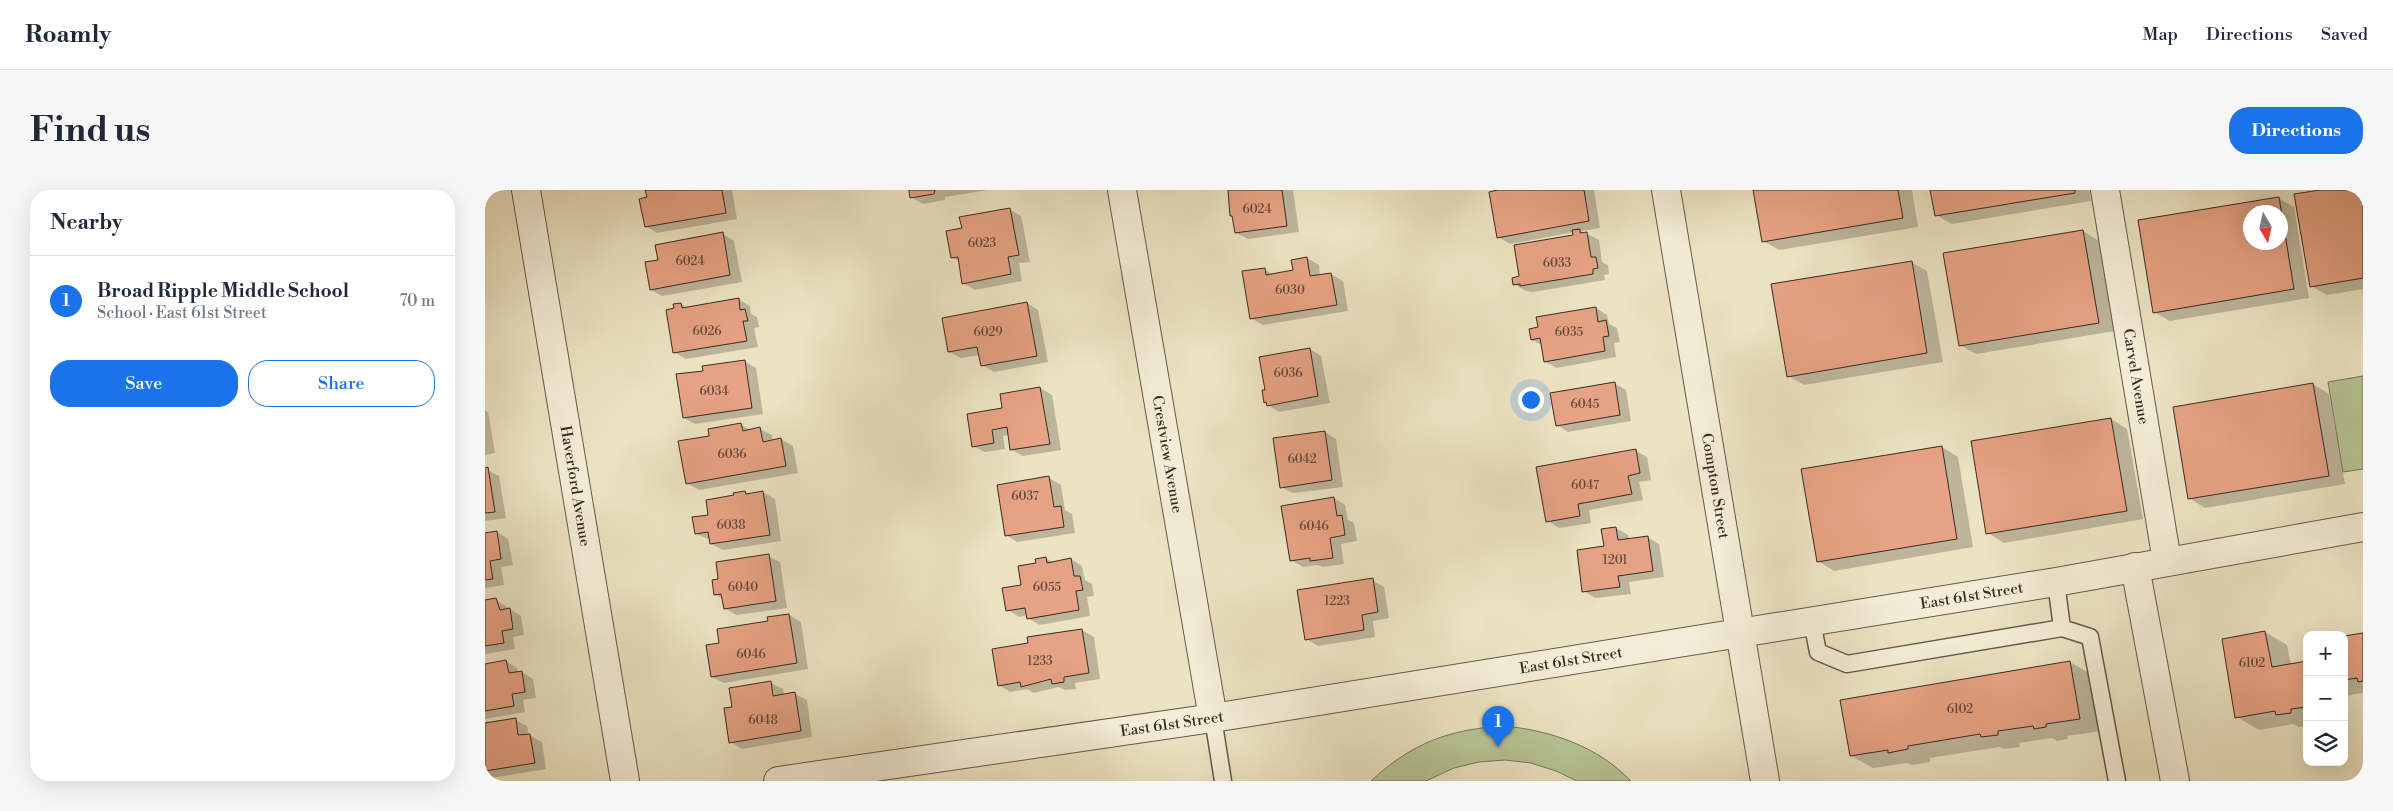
<!DOCTYPE html>
<html lang="en">
<head>
<meta charset="utf-8">
<style>
	:root { --surface:#fff; --page:#f6f6f7; --text:#1f2937; --muted:#747a83; --line:#e0e1e3; --accent:#1a73e8 }
	body { margin:0; font-family:"Libre Bodoni",serif; background:var(--page); color:var(--text) }
	.controls { position:absolute; right:15px; bottom:15px; display:grid; overflow:hidden; border-radius:10px; box-shadow:0 5px 20px #0002 }
	.controls button { width:45px; height:45px; display:grid; place-items:center; padding:0; border:0; border-bottom:1px solid var(--line); background:var(--surface); color:var(--text); font:25px sans-serif }
	.compass { position:absolute; left:1758px; top:15px; width:45px; height:45px; border-radius:50%; background:var(--surface); box-shadow:0 5px 20px #0002; rotate:171deg }
	.you { position:absolute; left:1045px; top:209px; width:18px; height:18px; margin:-12px; border:4px solid #fff; border-radius:50%; background:#1a73e8; box-shadow:0 0 0 8px #1a73e833 }
	.badge { display:grid; place-items:center; width:32px; height:32px; border-radius:50%; background:var(--accent); color:#fff; font-size:16px; font-weight:700 }
	.pin { position:absolute; translate:-50% -41px; filter:drop-shadow(0 1px 2px #0008) }
	.pin::after { content:''; position:absolute; top:26px; width:18px; height:15px; background:inherit; clip-path:polygon(0 0,100% 0,50% 100%) }
	.list { margin:0; padding:0; list-style:none }
	h2 { display:flex; justify-content:space-between; align-items:center; height:65px; margin:0; padding:0 20px; font-size:21px }
	h2 small { font-size:16px; font-weight:400; color:var(--muted) }
	.list li { display:grid; grid-template-columns:32px 1fr auto; gap:15px; align-items:center; box-sizing:border-box; height:90px; padding:0 20px; border-top:1px solid var(--line) }
	.list b { display:block; font-size:19px; white-space:nowrap }
	.list p { margin:0; font-size:16px; white-space:nowrap; color:var(--muted) }
	.list em { font-size:16px; font-style:normal; color:var(--muted) }
	.actions { display:flex; gap:10px; padding:15px 20px }
	.actions a { flex:1; padding:11px 0; border:1px solid var(--accent); border-radius:20px; text-align:center; font-size:18px; color:var(--accent) }
	.actions .main { background:var(--accent); color:#fff }
	.icon { flex:none; width:28px; height:28px; fill:none; stroke:currentColor; stroke-width:2; stroke-linecap:round; stroke-linejoin:round }
	.map { position:relative; flex:none; width:1878px; height:591px; overflow:hidden; border-radius:20px }
	header { display:flex; align-items:center; gap:30px; box-sizing:border-box; height:70px; padding:0 25px; background:var(--surface); border-bottom:1px solid var(--line) }
	header strong { font-size:24px }
	nav { display:flex; gap:28px; margin-inline-start:auto; font-size:18px }
	.intro { display:flex; align-items:center; justify-content:space-between; box-sizing:border-box; height:120px; padding:0 30px }
	h1 { margin:0; font-size:35px }
	.button { padding:12px 22px; border-radius:20px; background:var(--accent); color:#fff; font-size:18px; font-weight:700 }
	main { display:flex; gap:30px; padding:0 30px }
	aside { flex:1; background:var(--surface); border-radius:20px; box-shadow:0 5px 20px #0002 }
	.map>svg:first-child { display:block }
	.green { fill:#b6c495; stroke:#78775c }
	.shadow { fill:#0003; fill-rule:evenodd }
	.building { fill:#e6a284; stroke:#392a23; fill-rule:evenodd }
	.lines { fill:none; stroke-linecap:round; stroke-linejoin:round }
	.lane-casing { stroke:#66584b; stroke-width:19 }
	.street-casing { stroke:#66584b; stroke-width:30 }
	.lane { stroke:#f3edd7; stroke-width:16 }
	.street { stroke:#f3edd7; stroke-width:28 }
	.labels { text-anchor:middle; dominant-baseline:central; stroke-width:4.5; stroke-linejoin:round; paint-order:stroke }
	.number-label { font-size:12px; fill:#64483b }
	.street-label { font-size:15px; fill:#392a23; stroke:#f3edd7 }
</style>
</head>
<body>
<header>
<strong>Roamly</strong>
<nav><a>Map</a><a>Directions</a><a>Saved</a></nav>
</header>
<div class="intro"><h1>Find us</h1><a class="button">Directions</a></div>
<main>
<aside>
<h2>Nearby<small></small></h2>
<ul class="list">
<li><span class="badge">1</span><div><b>Broad Ripple Middle School</b><p>School · East 61st Street</p></div><em>70 m</em></li>
</ul>
<div class="actions"><a class="main">Save</a><a>Share</a></div>
</aside>
<div class="map">
<svg width="1878" height="591" viewBox="0 0 1878 591">
	<rect width="100%" height="100%" fill="#ece3c2"/>
	<filter id="stains"><feTurbulence type="fractalNoise" baseFrequency=".004" numOctaves="4"/><feColorMatrix values="0 0 0 0 .2 0 0 0 0 .09 0 0 0 0 .02 0 0 0 .5 -.17"/></filter>
	<radialGradient id="worn" r=".72"><stop offset=".6" stop-color="#630" stop-opacity="0"/><stop offset="1" stop-color="#630" stop-opacity=".3"/></radialGradient>
	<g class="green">
		<path d="M1878,186v93l-20,3 -15,-90z"/>
		<path d="M1020,536c47,5 92,20 126,55h-54l-21,-10 -25,-8 -26,-3 -26,2 -25,6 -28,13h-55c41,-38 78,-52 134,-55z"/>
	</g>
	<g class="shadow">
		<path d="M162,0h85l5,29 -80,14 -11,-7z"/>
		<path d="M425,0h78l-43,7v3l-22,4 -12,-7z"/>
		<path d="M745,0h63l6,42 -51,7 -12,-6z"/>
		<path d="M1020,0h89l6,38 -19,3 18,9 3,22 6,3 1,9 -5,1 1,5 -72,12 -7,-1 -12,-7 60,-48v-4l-64,12 -12,-7z"/>
		<path d="M1270,0h157l6,37 -139,23 -16,-9z"/>
		<path d="M1447,0h157l2,11 -139,23 -16,-9z"/>
		<path d="M1842,0h36v99l-36,6 -16,-9z"/>
		<path d="M1793,8l16,9 15,91 -139,23 -16,-9 -15,-91zM1766,22h30v30h-30z"/>
		<path d="M524,19l12,7 9,46 -11,1 3,18 -47,9 -12,-7 -3,-21 -8,-5 11,-28z"/>
		<path d="M1598,41l16,10 16,90 -139,23 -16,-9 -16,-91z"/>
		<path d="M238,44l11,7 8,41 -80,14 -11,-6 8,-29z"/>
		<path d="M822,68l12,7 1,11 11,-2 12,7 5,30 -85,14 -12,-7 13,-49 10,6 20,-4z"/>
		<path d="M1426,72l16,9 16,91 -139,23 -16,-9z"/>
		<path d="M253,109l12,7 1,8 6,3 2,10 -5,1 4,19 -72,12 -12,-7 1,-43 6,-5 6,4z"/>
		<path d="M542,113l11,7 10,52 -54,10 -12,-7 -2,-10 -19,3 -12,-6z"/>
		<path d="M1111,118l11,7 2,9 8,4 3,14 -6,1 2,14 -59,11 -12,-6 -3,-17 -10,-5z"/>
		<path d="M825,159l11,7 9,47 -51,9 -11,-7 -3,-3 1,-11z"/>
		<path d="M259,171l12,7 7,46 -68,10 -11,-6z"/>
		<path d="M1129,193l12,7 5,31 -63,11 -11,-7z"/>
		<path d="M1828,194l16,10 16,90 -140,24 -16,-10 -15,-90z"/>
		<path d="M555,198l12,7 9,55 -38,6 -11,-6 -3,-15 -6,1 2,13 -20,3 -12,-6 31,-37z"/>
		<path d="M0,220l3,2 7,41 -10,2z"/>
		<path d="M1626,229l16,10 16,90 -139,24 -16,-10z"/>
		<path d="M256,235l10,5 9,-1 12,6 1,6 8,-2 12,7 5,27 -99,17 -12,-7 24,-46z"/>
		<path d="M840,242l11,7 7,48 -50,6 -12,-6z"/>
		<path d="M1457,257l16,10 15,90 -139,24 -16,-10z"/>
		<path d="M1151,261l11,6 4,23 -12,2 4,18 -54,10 2,13 -32,5 -11,-7z"/>
		<path d="M0,279l14,7 7,42 -21,3z"/>
		<path d="M564,288l12,7 4,25 7,4 3,19 -58,9 -11,-7z"/>
		<path d="M260,302l4,2 14,-2 12,7 6,42 -58,9 -12,-6 -1,-4 -14,-6 14,-18 25,-20z"/>
		<path d="M849,308l11,7 3,15 6,3 3,18 -16,3 3,20 -21,3 -5,-2 -15,2 -12,-7z"/>
		<path d="M1131,338l12,7 1,5 18,-3 12,7 5,33 -35,5 2,12 -36,4 -11,-7z"/>
		<path d="M12,342l11,7 5,26 -12,2 3,18 -19,3v-54z"/>
		<path d="M283,366l12,6 7,46 -51,7 -11,-7 -2,-9 -8,-5z"/>
		<path d="M561,368l8,5 17,-4 11,7 3,14 7,4 2,12 -7,1 3,19 -50,9 -12,-7v-3l-9,2 -11,-7 29,-46z"/>
		<path d="M887,390l12,7 5,31 -16,3 2,16 -57,9 -12,-7z"/>
		<path d="M11,410l25,16 3,19 -11,2 2,12 -30,5v-53z"/>
		<path d="M304,425l12,7 7,47 -84,14 -12,-6 9,-33z"/>
		<path d="M597,440l12,7 6,42 -25,4 1,6 -11,1 -7,-3 -24,6 -7,-4 -17,3 -11,-7 30,-41z"/>
		<path d="M1780,442l22,13 4,20 16,-2v63l-8,1 -6,-3 -34,6 -22,-13z"/>
		<path d="M1878,444v59l-19,3v-58z"/>
		<path d="M21,471l11,7 1,5 4,-1 11,7 3,19 -13,2 2,12 -40,7v-54z"/>
		<path d="M1585,472l22,13 10,56 -35,5 1,3 -11,2 -5,-3 -33,5 1,4 -16,2 -5,-2 -69,11v4l-18,3 -5,-2 -34,5 -22,-12z"/>
		<path d="M286,493l12,6 1,6 11,-1 12,6 5,37 -70,12 -11,-7 2,-34z"/>
		<path d="M1859,511l3,15h-3z"/>
		<path d="M30,530l12,6 2,9 13,7 4,27 -61,10v-54z"/>
	</g>
	<g class="building">
		<path d="M160,0h77l4,23 -81,14 -6,-28 8,-2z"/>
		<path d="M424,0h26l-1,4 -24,4z"/>
		<path d="M743,0h54l5,36 -52,7 -3,-17h-2z"/>
		<path d="M1013,0h86l5,31 -92,17 -8,-46z"/>
		<path d="M1268,0h145l5,28 -141,24z"/>
		<path d="M1445,0h145v3l-140,23z"/>
		<path d="M1835,0h43v88l-53,9 -16,-93z"/>
		<path d="M1794,7l15,92 -141,24 -15,-93zM1766,22h30v30h-30z"/>
		<path d="M525,18l9,47 -11,2 3,17 -49,10 -4,-27 -7,1 -5,-27 16,-3 -3,-11z"/>
		<path d="M1095,39v4l7,-1 4,25h5l2,11 -5,1v5l-73,12v-2l-7,1 -1,-7 7,-2 -5,-31 59,-10 -1,-5z"/>
		<path d="M1598,40l16,93 -140,23 -16,-93z"/>
		<path d="M238,42l7,43 -80,15 -5,-28 13,-2 -3,-15z"/>
		<path d="M822,67l3,19 21,-3 6,32 -87,14 -8,-48 23,-3 1,7 27,-5 -2,-10z"/>
		<path d="M1427,71l15,92 -140,24 -16,-93z"/>
		<path d="M254,108l1,12 5,-1 3,12h-5l4,20 -74,12 -7,-43 8,-2 -1,-4 8,-1 1,5z"/>
		<path d="M542,112l10,54 -56,10 -4,-19 -29,5 -6,-34z"/>
		<path d="M1111,117l2,15 8,-2 3,16 -6,1 2,14 -61,11 -4,-24 -9,2 -2,-11 9,-2 -2,-10z"/>
		<path d="M825,158l8,48 -51,10 -1,-4 -2,1 -2,-13h3l-6,-33z"/>
		<path d="M260,170l7,48 -69,10 -7,-44 27,-3 -1,-5z"/>
		<path d="M1130,192l5,33 -64,11 -6,-33z"/>
		<path d="M1828,193l16,93 -141,23 -15,-92z"/>
		<path d="M555,197l10,57 -40,6 -3,-23 -15,3 2,13 -22,4 -5,-33 35,-6 -2,-14z"/>
		<path d="M1626,228l16,93 -141,23 -15,-93z"/>
		<path d="M256,233l2,8 17,-4 3,15 18,-4 5,28 -100,18 -8,-43 31,-5 -1,-7z"/>
		<path d="M840,241l7,49 -52,8 -7,-50z"/>
		<path d="M1457,256l15,93 -140,23 -16,-93z"/>
		<path d="M1151,259l4,24 -12,3 4,18 -54,10 2,12 -34,6 -10,-55z"/>
		<path d="M3,277l7,45 -10,1v-45z"/>
		<path d="M564,286l5,31 7,-1 3,21 -59,9 -8,-51z"/>
		<path d="M260,301l1,3 17,-3 7,44 -60,9 -2,-12 -13,2 -3,-17 16,-2 -2,-15 28,-5 -1,-2z"/>
		<path d="M849,307l3,19 5,-1 3,20 -15,3 3,20 -23,3v-3l-20,3 -9,-55z"/>
		<path d="M1131,337l2,13 30,-4 5,35 -35,5 2,11 -38,5 -5,-42 27,-4 -3,-17z"/>
		<path d="M12,341l4,28 -11,2 3,18 -8,1v-47z"/>
		<path d="M284,364l7,47 -52,8 -3,-15 -7,1 -2,-15 6,-1 -2,-17z"/>
		<path d="M561,367l1,6 24,-5 3,18h6l3,14 -7,1 3,19 -52,9 -2,-11 -19,3 -4,-23 19,-3 -3,-19 18,-3 -1,-4z"/>
		<path d="M888,388l5,34 -16,3 2,15 -59,10 -8,-50z"/>
		<path d="M11,408l4,12 10,-2 3,21 -11,2 2,12 -19,3v-46z"/>
		<path d="M304,424l8,49 -86,14 -5,-32 13,-2 -2,-14 51,-8 -1,-4z"/>
		<path d="M597,439l7,44 -25,4v5l-12,2 -1,-5 -30,8 -1,-5 -22,4 -6,-37 36,-6 -1,-6z"/>
		<path d="M1780,441l7,36 35,-6v46l-16,2v4l-15,2 -1,-4 -40,7 -13,-79z"/>
		<path d="M1878,443v48l-5,1 -1,-4 -13,2v-44z"/>
		<path d="M21,470l3,13 13,-2 3,21 -13,2 2,12 -29,5v-47z"/>
		<path d="M1585,471l10,58 -34,5v3l-12,2 -1,-3 -35,5v4l-17,2 -1,-3 -72,12v3l-20,4v-3l-38,6 -10,-56z"/>
		<path d="M286,491l2,15 22,-4 6,39 -72,12 -5,-35 8,-1 -3,-19z"/>
		<path d="M31,528l2,17 12,-1 5,29 -50,8v-48z"/>
	</g>
	<g class="lines">
		<g class="lane-casing">
			<g id="lane">
				<path d="M1571,392l6,46 28,9 27,144"/>
				<path d="M1327,432l6,30 29,12 215,-36"/>
				<path d="M728,528l10,63"/>
			</g>
		</g>
		<g class="street-casing">
			<g id="street">
				<path id="s1" d="M41,0l99,591"/>
				<path id="s2" d="M637,0l91,528"/>
				<path id="s3" d="M1181,0l99,591"/>
				<path id="s4" d="M1620,0l62,371"/>
				<path d="M1650,377l40,214"/>
				<path id="s5" d="M293,591l435,-63 843,-136 307,-55"/>
			</g>
		</g>
		<use href="#lane" class="lane"/>
		<use href="#street" class="street"/>
	</g>
	<g class="labels">
		<g class="number-label">
			<text x="772" y="19">6024</text>
			<text x="497" y="53">6023</text>
			<text x="205" y="71">6024</text>
			<text x="1072" y="73">6033</text>
			<text x="805" y="100">6030</text>
			<text x="222" y="141">6026</text>
			<text x="503" y="142">6029</text>
			<text x="1084" y="142">6035</text>
			<text x="803" y="183">6036</text>
			<text x="229" y="201">6034</text>
			<text x="1100" y="214">6045</text>
			<text x="247" y="264">6036</text>
			<text x="817" y="269">6042</text>
			<text x="1100" y="295">6047</text>
			<text x="540" y="306">6037</text>
			<text x="246" y="335">6038</text>
			<text x="829" y="336">6046</text>
			<text x="1130" y="370">1201</text>
			<text x="258" y="397">6040</text>
			<text x="562" y="397">6055</text>
			<text x="852" y="411">1223</text>
			<text x="266" y="464">6046</text>
			<text x="555" y="471">1233</text>
			<text x="1767" y="473">6102</text>
			<text x="1475" y="519">6102</text>
			<text x="278" y="530">6048</text>
		</g>
		<g class="street-label">
			<text stroke="none"><textPath href="#s4" startOffset="189">Carvel Avenue</textPath></text>
			<text stroke="none"><textPath href="#s2" startOffset="268">Crestview Avenue</textPath></text>
			<text stroke="none"><textPath href="#s3" startOffset="300">Compton Street</textPath></text>
			<text stroke="none"><textPath href="#s1" startOffset="300">Haverford Avenue</textPath></text>
			<text stroke="none"><textPath href="#s5" startOffset="1208">East 61st Street</textPath></text>
			<text stroke="none"><textPath href="#s5" startOffset="802">East 61st Street</textPath></text>
			<text stroke="none"><textPath href="#s5" startOffset="398">East 61st Street</textPath></text>
		</g>
	</g>
	<rect width="100%" height="100%" filter="url(#stains)"/>
	<rect width="100%" height="100%" fill="url(#worn)"/>
</svg>
<div class="controls">
<button>+</button>
<button>−</button>
<button><svg class="icon" aria-label="layers" viewBox="0 0 24 24"><path d="M12 4l9 5-9 5-9-5zM3 14l9 5 9-5"/></svg></button>
</div>
<svg class="compass" viewBox="-18 -18 36 36"><path d="M0-13l5 13h-10z" fill="#e53935"/><path d="M0 13l5-13h-10z" fill="#747a83"/></svg>
<div class="you"></div>
<div class="pin badge" style="left:1013px;top:557px">1</div>
</div>
</main>
</body>
</html>
